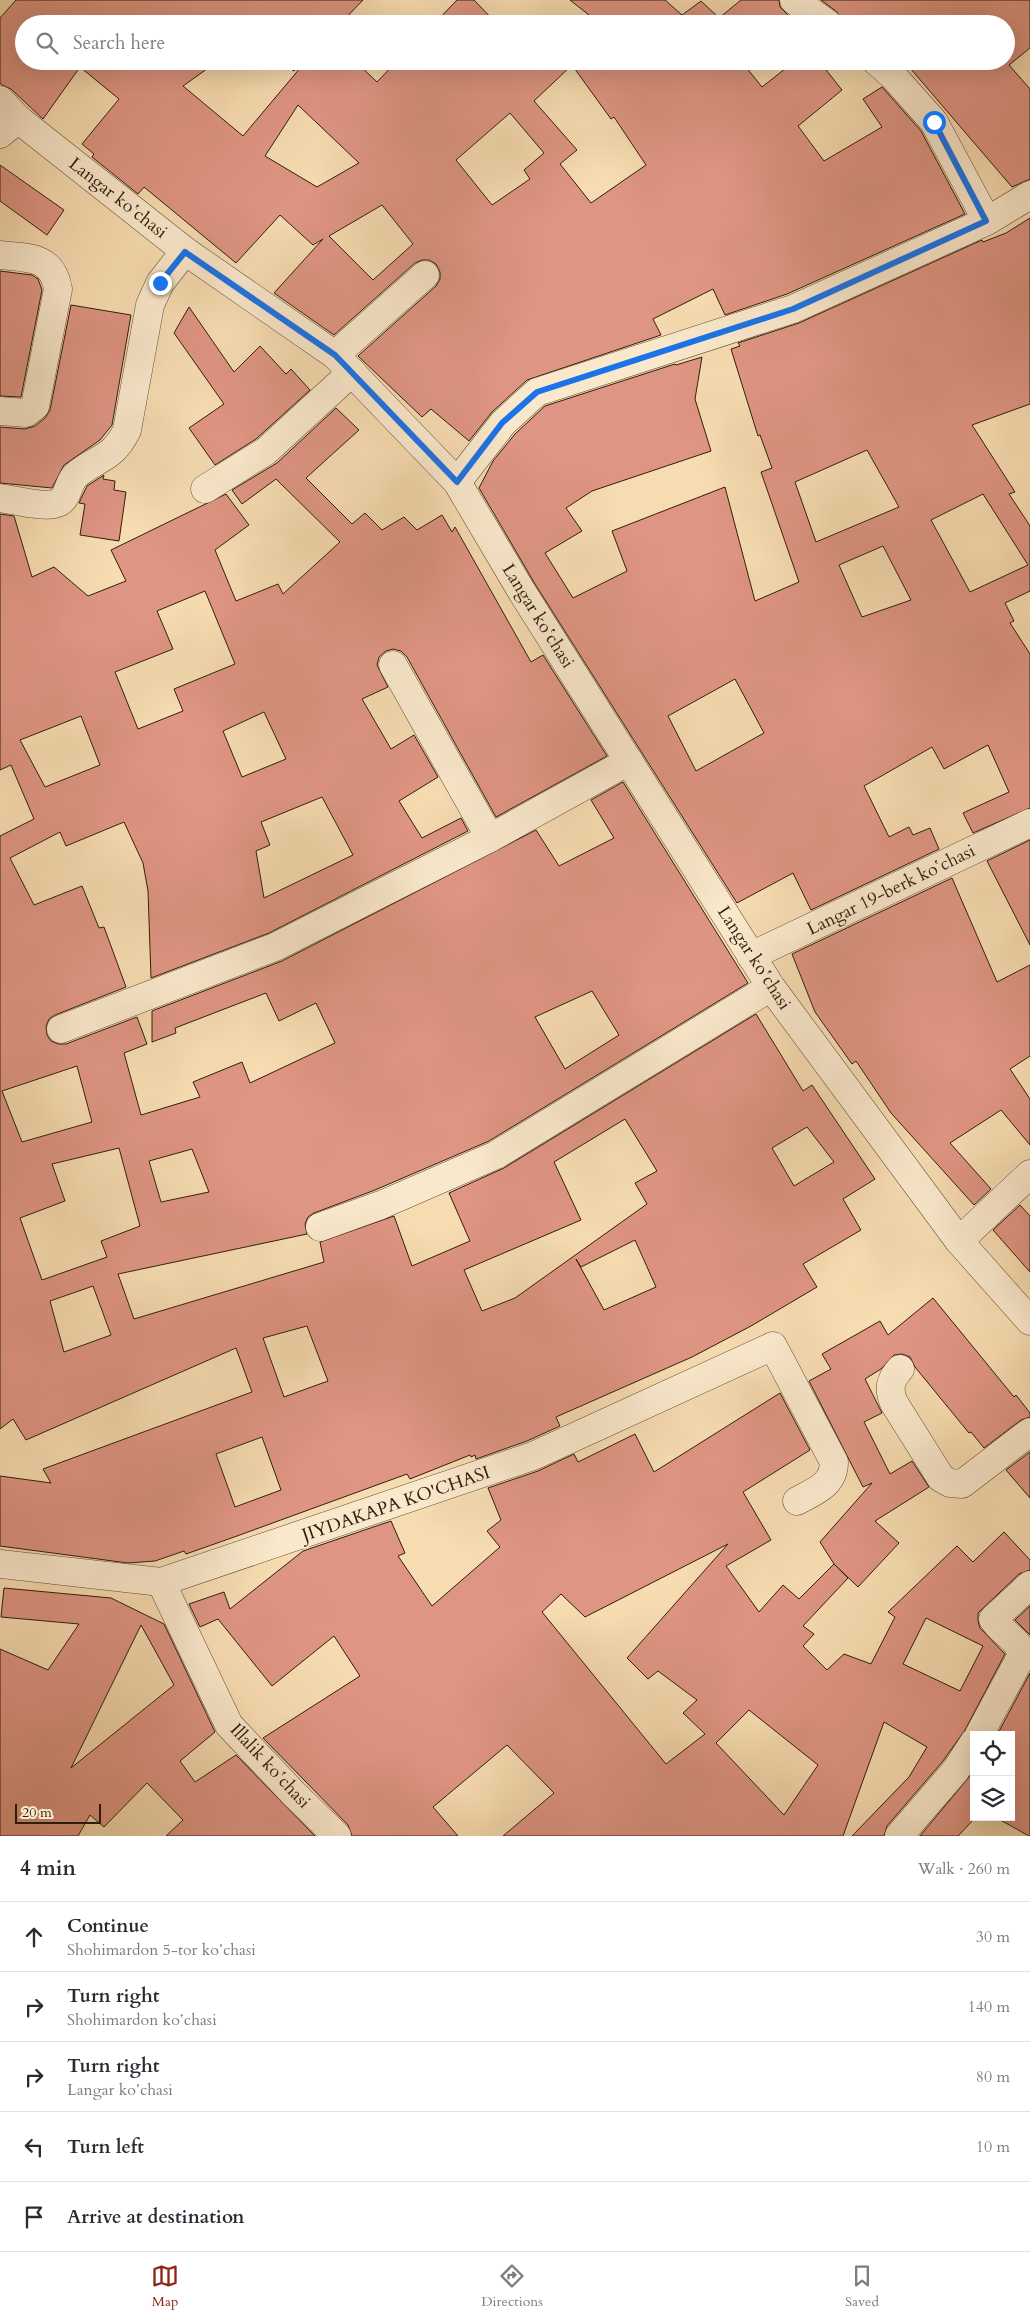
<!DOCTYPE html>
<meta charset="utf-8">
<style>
body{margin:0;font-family:Cardo,serif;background:#f7f7f7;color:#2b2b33}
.controls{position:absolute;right:15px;bottom:15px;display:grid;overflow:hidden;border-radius:0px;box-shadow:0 5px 20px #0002}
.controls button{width:45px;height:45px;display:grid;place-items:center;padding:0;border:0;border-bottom:1px solid #e1e1e2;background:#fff;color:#2b2b33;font:25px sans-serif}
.scale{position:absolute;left:15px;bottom:12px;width:86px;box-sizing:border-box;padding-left:5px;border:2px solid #2f1e0d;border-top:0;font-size:14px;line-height:18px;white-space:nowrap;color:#2f1e0d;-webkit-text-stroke:4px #fae8cc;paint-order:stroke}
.stop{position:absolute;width:15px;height:15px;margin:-11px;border:4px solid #1a73e8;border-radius:50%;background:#fff}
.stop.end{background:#1a73e8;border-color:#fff;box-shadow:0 1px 5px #0008}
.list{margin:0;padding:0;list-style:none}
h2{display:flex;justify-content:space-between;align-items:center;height:65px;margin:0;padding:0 20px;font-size:21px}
h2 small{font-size:16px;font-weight:400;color:#7c7c81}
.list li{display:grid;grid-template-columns:32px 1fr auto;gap:15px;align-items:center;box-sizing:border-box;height:70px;padding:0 20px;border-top:1px solid #e1e1e2}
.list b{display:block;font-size:19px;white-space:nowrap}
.list p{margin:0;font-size:16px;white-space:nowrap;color:#7c7c81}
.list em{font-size:16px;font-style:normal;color:#7c7c81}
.icon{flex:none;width:28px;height:28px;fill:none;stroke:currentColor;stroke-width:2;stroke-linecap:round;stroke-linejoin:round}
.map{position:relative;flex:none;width:1030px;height:1836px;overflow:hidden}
.search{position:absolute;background:#fff;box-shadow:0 5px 20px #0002;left:15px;right:15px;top:15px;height:55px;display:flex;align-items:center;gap:12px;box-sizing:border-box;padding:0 18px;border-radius:28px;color:#7c7c81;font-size:19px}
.sheet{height:415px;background:#fff}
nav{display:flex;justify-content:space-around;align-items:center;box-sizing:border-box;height:70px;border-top:1px solid #e1e1e2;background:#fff;font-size:14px;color:#7c7c81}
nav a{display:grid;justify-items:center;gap:2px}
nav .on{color:#8f2418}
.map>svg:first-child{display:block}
</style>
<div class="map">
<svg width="1030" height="1836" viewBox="0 0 1030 1836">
<rect width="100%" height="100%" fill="#f7dcb1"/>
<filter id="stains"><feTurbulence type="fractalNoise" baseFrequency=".004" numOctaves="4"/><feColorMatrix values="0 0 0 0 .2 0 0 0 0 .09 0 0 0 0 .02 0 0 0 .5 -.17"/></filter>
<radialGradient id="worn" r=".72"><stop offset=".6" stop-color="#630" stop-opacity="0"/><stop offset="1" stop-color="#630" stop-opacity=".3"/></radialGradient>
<g fill="#df9583" stroke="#2f1e0d" fill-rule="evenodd">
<path d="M 16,0 L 363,0 L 340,24 L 24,24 L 24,61 L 218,61 L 183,86 L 243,136 L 306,61 L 355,61 L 377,82 L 397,61 L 534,61 L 541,68 L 547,61 L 741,61 L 762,87 L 795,61 L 819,61 L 842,90 L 798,126 L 824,161 L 882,127 L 863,99 L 882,87 L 921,131 L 965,214 L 787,294 L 725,315 L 713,289 L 653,319 L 661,335 L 527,380 L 492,412 L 469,441 L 431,409 L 422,417 L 358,356 L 436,286 L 440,279 L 440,272 L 436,264 L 429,260 L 422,260 L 415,263 L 334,335 L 274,293 L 323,239 L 313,245 L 280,215 L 236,263 L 144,187 L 138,194 L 92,157 L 94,154 L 82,144 L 119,99 L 80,67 L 43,119 L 11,89 L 2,85 L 0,83 L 0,18 ZM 572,65 L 611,119 L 614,117 L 646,165 L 591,203 L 560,164 L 577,150 L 534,101 ZM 298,105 L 359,163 L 317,187 L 265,156 ZM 510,113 L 544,153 L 524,170 L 530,179 L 492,205 L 456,160 ZM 382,205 L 413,244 L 373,280 L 329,236 Z"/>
<path d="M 457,0 L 474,0 L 497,24 L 434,24 Z"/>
<path d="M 570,0 L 665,0 L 682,15 L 701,1 L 719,18 L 741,0 L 779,0 L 780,7 L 788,15 L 779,24 L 766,17 L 757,24 L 581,24 L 589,15 Z"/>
<path d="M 821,0 L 1030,0 L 1030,48 L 1009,65 L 1030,89 L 1030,179 L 1012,187 L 904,61 L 1006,61 L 1006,24 L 843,24 L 837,12 Z"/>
<path d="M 280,61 L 303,61 L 294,71 Z"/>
<path d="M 0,165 L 64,210 L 47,235 L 0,201 Z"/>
<path d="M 1030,218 L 1030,404 L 972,425 L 1015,492 L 1009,494 L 1030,526 L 1030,591 L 1005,603 L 1014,621 L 1010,623 L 1030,654 L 1030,808 L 973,833 L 963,813 L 1009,792 L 988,745 L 944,769 L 932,747 L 864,786 L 889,837 L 909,827 L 913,835 L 930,828 L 939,849 L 811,910 L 793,873 L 737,903 L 535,584 L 479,488 L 493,461 L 515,434 L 545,406 L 675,364 L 676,365 L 702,357 L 695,399 L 711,451 L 592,491 L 566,508 L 582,531 L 545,553 L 573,598 L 627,571 L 612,531 L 725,487 L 755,601 L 799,582 L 761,472 L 772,468 L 760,435 L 758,436 L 731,349 L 740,346 L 738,343 L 799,323 L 982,240 L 983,242 L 1006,233 ZM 867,450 L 899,507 L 816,542 L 795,482 ZM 983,494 L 1028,565 L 970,592 L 931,520 ZM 883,546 L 911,600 L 862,617 L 839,565 ZM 735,679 L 764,733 L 696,771 L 668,716 Z"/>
<path d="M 0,271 L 32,275 L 38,279 L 42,290 L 21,397 L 0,396 Z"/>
<path d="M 71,305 L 131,315 L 112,425 L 100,440 L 64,465 L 52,488 L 0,483 L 0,427 L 25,429 L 35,426 L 45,418 L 50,410 Z"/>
<path d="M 189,307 L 234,372 L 260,346 L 286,374 L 291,369 L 310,390 L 256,439 L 215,465 L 189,428 L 224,404 L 174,333 Z"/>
<path d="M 336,408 L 359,430 L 306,478 L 352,524 L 365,513 L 382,530 L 404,517 L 417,530 L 442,515 L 452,532 L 455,527 L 531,662 L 543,655 L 607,756 L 496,817 L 407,657 L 401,651 L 393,649 L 386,651 L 379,657 L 377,665 L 388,687 L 362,699 L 391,749 L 414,735 L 438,777 L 399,801 L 422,838 L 461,818 L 468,831 L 269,933 L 151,978 L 148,891 L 143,863 L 124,822 L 66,846 L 60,832 L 10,858 L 34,905 L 82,886 L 99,928 L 104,927 L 126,987 L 55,1015 L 49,1019 L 46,1026 L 47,1035 L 51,1041 L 58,1044 L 66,1044 L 137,1017 L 147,1044 L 124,1053 L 141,1115 L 200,1097 L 193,1082 L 242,1062 L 250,1083 L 335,1043 L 316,1003 L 279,1021 L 266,993 L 175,1028 L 176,1033 L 152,1042 L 152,1011 L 282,961 L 536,830 L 559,866 L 614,838 L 591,800 L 623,782 L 748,983 L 489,1141 L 375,1190 L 314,1213 L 308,1217 L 305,1224 L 307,1234 L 118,1274 L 134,1319 L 324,1262 L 320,1242 L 394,1216 L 412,1266 L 470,1241 L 449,1193 L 504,1168 L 756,1014 L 803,1091 L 812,1085 L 875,1179 L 843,1199 L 861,1230 L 803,1264 L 817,1287 L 751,1326 L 692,1357 L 556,1417 L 560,1426 L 527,1441 L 476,1459 L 475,1455 L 471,1457 L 470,1455 L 410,1479 L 407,1474 L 237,1536 L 186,1554 L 184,1551 L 155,1561 L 128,1563 L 0,1546 L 0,1476 L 51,1483 L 43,1469 L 252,1392 L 236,1348 L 26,1440 L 13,1419 L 0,1429 L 0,836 L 34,819 L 11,765 L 0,770 L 0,514 L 14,516 L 32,577 L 54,567 L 88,596 L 126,581 L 111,550 L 226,494 L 249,525 L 215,550 L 236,601 L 278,584 L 283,594 L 340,542 L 276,479 L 242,504 L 232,490 L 277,463 ZM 205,591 L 235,664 L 174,689 L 183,711 L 138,729 L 115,672 L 173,649 L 157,611 ZM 264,712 L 286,759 L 242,777 L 223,731 ZM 81,716 L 100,765 L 45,787 L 20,740 ZM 322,797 L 353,855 L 264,898 L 256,851 L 270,845 L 261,822 ZM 592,991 L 619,1035 L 565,1069 L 535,1017 ZM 77,1066 L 92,1122 L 22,1142 L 2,1091 ZM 625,1119 L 657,1171 L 635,1183 L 647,1204 L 515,1298 L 482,1311 L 464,1270 L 581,1220 L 554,1162 ZM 807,1127 L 834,1162 L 794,1186 L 772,1148 ZM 119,1148 L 140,1226 L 101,1241 L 107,1257 L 42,1280 L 20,1218 L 65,1201 L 52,1164 ZM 192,1149 L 209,1192 L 161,1202 L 149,1161 ZM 635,1240 L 656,1287 L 604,1310 L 576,1259 L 581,1267 ZM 93,1286 L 111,1335 L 64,1352 L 50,1301 ZM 307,1326 L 328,1381 L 284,1397 L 263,1338 ZM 262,1437 L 281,1490 L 235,1507 L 216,1454 Z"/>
<path d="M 104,475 L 103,479 L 115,481 L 114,490 L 126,492 L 119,541 L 80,535 L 85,504 L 79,503 L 87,486 Z"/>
<path d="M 1030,840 L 1030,945 L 987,861 Z"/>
<path d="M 952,878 L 997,982 L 1030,965 L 1030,1056 L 1010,1069 L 1030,1099 L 1030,1145 L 1001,1110 L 950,1143 L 991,1189 L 974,1205 L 891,1113 L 856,1061 L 852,1064 L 815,1012 L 792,954 Z"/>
<path d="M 1020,1205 L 1030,1216 L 1030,1272 L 993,1230 Z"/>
<path d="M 933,1298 L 1014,1397 L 1016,1395 L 1030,1413 L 1030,1417 L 1021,1420 L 984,1448 L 971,1432 L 969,1433 L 915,1367 L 910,1357 L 902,1354 L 894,1355 L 881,1369 L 865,1379 L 882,1413 L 864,1422 L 890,1474 L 912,1461 L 929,1487 L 875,1521 L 899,1543 L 858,1587 L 834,1564 L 820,1542 L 872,1483 L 863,1487 L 809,1381 L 831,1369 L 822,1354 L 880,1321 L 888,1335 Z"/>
<path d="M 780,1393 L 810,1450 L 743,1492 L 771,1540 L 726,1566 L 759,1612 L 783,1585 L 799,1599 L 834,1564 L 848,1578 L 803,1626 L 814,1634 L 803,1646 L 827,1670 L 844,1654 L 871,1664 L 895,1617 L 888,1612 L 957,1546 L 973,1562 L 1004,1532 L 1030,1560 L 1030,1570 L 1019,1574 L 978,1613 L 978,1621 L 980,1628 L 1005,1654 L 965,1730 L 943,1761 L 887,1826 L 884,1836 L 852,1836 L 909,1777 L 927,1747 L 884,1722 L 843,1836 L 503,1836 L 554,1793 L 507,1745 L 433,1807 L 458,1836 L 352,1836 L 348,1825 L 263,1738 L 360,1676 L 334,1636 L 272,1686 L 218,1619 L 200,1627 L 189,1604 L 224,1592 L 230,1609 L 303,1551 L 391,1521 L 405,1553 L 398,1556 L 432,1606 L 500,1547 L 487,1531 L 501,1520 L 488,1488 L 538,1471 L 574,1454 L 578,1462 L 635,1434 L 654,1472 ZM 728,1544 L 627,1658 L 648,1679 L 658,1671 L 697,1700 L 683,1713 L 705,1734 L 666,1764 L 542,1612 L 561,1594 L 585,1617 ZM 926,1618 L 983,1646 L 960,1691 L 903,1664 ZM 749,1710 L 818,1765 L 784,1815 L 716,1743 Z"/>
<path d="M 1030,1452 L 1030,1498 L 1006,1470 Z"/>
<path d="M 4,1588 L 111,1598 L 164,1624 L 215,1732 L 180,1761 L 195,1782 L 236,1755 L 315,1836 L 166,1836 L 183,1820 L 147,1783 L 104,1827 L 90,1815 L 78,1836 L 0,1836 L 0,1649 L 48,1670 L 79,1624 L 1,1617 ZM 141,1625 L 174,1685 L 71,1768 Z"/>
<path d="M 1030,1606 L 1030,1635 L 1015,1620 Z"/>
<path d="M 1030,1673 L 1030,1836 L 1029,1836 L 995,1817 L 1011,1817 L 1011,1735 L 997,1735 Z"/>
<path d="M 974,1771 L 974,1817 L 976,1817 L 958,1836 L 920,1836 Z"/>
</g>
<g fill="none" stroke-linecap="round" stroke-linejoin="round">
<g stroke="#614e36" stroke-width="29">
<g id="minor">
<path d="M 794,0 L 828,24"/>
<path d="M 876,61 L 893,76 L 934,122 L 987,221"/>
<path d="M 0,100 L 18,119 L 185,251 L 335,355 L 457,482 L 522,592 L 771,987 L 959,1241 L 1030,1321"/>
<path d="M 0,134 L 18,119"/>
<path d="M 0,255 C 28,258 52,255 58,289 L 35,406 L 26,413 L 0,411"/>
<path d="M 335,355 L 425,275"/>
<path d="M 457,482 L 503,423 L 537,392 L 793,309 L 987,221 L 1030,195"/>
<path d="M 205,489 L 266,451 L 352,372"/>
<path d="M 0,498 C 14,500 41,507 54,504 C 70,501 66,484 76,475 C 98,457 113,459 127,430 L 150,305 L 160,283 L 185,251"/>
<path d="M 393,665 L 490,838"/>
<path d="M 751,956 L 1030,823"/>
<path d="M 61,1029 L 275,947 L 490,838 L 629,761"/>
<path d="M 320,1227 L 381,1205 L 496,1155 L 771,987"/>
<path d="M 959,1241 L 1030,1174"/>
<path d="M 900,1369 C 890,1380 888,1389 894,1403 L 941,1478 L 950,1483 L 962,1484 L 1030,1432"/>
<path d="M 0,1564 L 161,1582 L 533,1456 L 773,1346 L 834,1462 C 834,1485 815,1491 797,1501"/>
<path d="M 161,1582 L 229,1725 L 293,1793 L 337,1836"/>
<path d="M 979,1735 L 1022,1655 C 1018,1637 1002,1634 993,1619 L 1030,1585"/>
<path d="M 899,1836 L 956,1770 L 974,1742"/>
</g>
</g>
<use href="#minor" stroke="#fae8cc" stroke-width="28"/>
</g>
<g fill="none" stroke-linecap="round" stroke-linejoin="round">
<path stroke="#1a73e8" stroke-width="6" d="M 160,283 L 185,252 L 335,355 L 457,482 L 502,423 L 537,392 L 793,309 L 986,221 L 934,122"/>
</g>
<g text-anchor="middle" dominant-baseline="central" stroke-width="4" stroke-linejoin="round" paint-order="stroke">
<g font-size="18" fill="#2f1e0d" stroke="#fae8cc">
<text transform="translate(118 198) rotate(38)">Langar koʻchasi</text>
<text transform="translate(538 616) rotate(58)">Langar koʻchasi</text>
<text transform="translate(891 890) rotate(-26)">Langar 19-berk koʻchasi</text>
<text transform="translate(754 958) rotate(57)">Langar koʻchasi</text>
<text transform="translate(396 1504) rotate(-19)">JIYDAKAPA KO'CHASI</text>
<text transform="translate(270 1766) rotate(47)">Illalik koʻchasi</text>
</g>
</g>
<rect width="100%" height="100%" filter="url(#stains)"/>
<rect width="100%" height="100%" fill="url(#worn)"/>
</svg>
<div class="controls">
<button><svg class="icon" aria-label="locate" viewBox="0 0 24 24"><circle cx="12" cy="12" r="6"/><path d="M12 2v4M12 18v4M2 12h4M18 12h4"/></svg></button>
<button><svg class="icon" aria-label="layers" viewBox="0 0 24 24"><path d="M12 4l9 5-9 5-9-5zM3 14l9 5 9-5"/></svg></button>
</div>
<div class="scale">20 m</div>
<div class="stop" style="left:934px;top:122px"></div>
<div class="stop end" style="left:160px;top:283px"></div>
<div class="search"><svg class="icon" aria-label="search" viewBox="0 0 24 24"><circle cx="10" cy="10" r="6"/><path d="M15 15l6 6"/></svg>Search here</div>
</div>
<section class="sheet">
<h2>4 min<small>Walk · 260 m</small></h2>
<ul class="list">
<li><svg class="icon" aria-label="ahead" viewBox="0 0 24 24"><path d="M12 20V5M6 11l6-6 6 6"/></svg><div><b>Continue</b><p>Shohimardon 5-tor koʻchasi</p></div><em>30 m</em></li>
<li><svg class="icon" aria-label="right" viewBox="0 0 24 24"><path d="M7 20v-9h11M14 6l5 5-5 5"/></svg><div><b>Turn right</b><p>Shohimardon koʻchasi</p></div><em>140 m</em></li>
<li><svg class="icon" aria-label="right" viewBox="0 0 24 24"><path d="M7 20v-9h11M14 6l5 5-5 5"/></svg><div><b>Turn right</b><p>Langar koʻchasi</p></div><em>80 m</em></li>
<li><svg class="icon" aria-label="left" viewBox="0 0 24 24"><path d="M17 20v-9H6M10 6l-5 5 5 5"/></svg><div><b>Turn left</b></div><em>10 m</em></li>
<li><svg class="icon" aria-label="arrive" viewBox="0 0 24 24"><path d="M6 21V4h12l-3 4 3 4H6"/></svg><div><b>Arrive at destination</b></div></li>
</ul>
</section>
<nav>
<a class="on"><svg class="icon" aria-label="map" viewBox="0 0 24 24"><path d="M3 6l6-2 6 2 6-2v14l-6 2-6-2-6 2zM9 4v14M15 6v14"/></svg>Map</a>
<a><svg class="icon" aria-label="directions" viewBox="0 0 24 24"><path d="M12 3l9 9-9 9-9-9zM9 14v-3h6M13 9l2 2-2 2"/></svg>Directions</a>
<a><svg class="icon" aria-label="saved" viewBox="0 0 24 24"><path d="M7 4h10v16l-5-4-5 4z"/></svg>Saved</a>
</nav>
